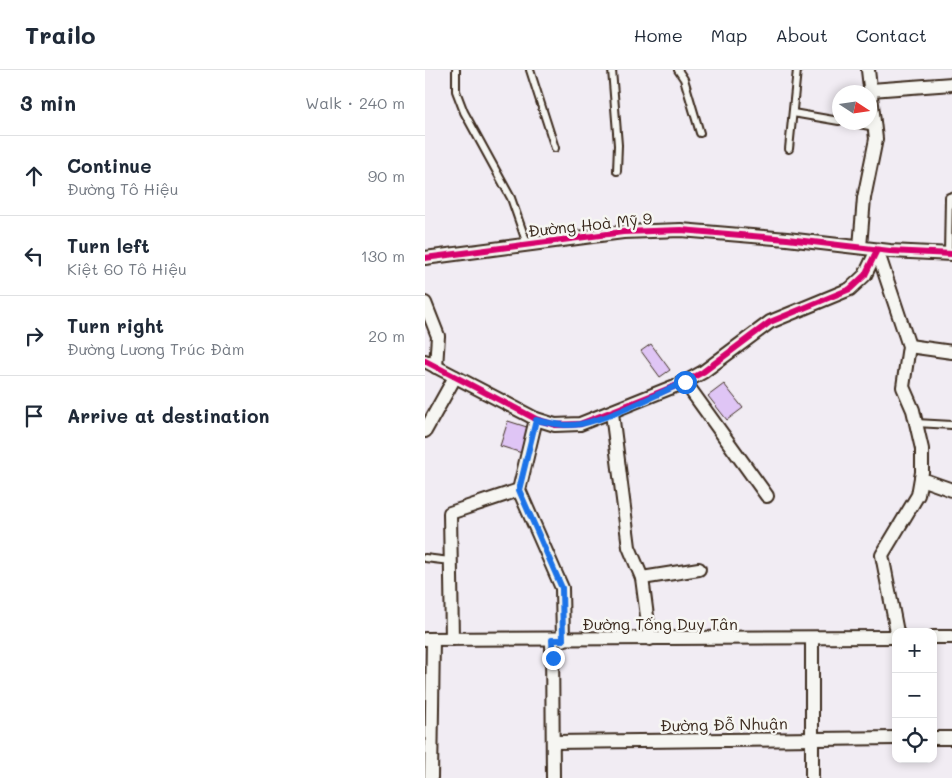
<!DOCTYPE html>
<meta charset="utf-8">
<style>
body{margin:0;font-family:Mali,sans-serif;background:#f6f6f7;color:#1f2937}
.controls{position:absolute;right:15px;bottom:15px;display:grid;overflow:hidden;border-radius:10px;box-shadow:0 2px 8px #0003}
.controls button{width:45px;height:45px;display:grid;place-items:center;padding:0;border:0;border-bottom:1px solid #e0e1e3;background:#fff;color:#1f2937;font:25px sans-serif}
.compass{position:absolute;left:407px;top:15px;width:45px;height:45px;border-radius:50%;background:#fff;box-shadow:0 2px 8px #0003;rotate:102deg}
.stop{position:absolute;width:15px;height:15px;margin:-11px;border:4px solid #1a73e8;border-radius:50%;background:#fff}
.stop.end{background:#1a73e8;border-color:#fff;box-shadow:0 1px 5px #0008}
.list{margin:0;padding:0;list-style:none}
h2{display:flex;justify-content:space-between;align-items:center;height:65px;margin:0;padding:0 20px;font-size:21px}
h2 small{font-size:16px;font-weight:400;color:#747a83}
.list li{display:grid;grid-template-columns:32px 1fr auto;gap:15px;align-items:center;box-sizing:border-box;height:80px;padding:0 20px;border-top:1px solid #e0e1e3}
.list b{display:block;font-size:19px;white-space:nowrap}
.list p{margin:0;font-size:16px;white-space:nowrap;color:#747a83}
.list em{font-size:16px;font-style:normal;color:#747a83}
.icon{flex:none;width:28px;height:28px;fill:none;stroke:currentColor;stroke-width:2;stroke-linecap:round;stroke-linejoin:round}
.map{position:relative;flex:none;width:527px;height:708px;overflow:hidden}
header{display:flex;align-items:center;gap:30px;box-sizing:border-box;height:70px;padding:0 25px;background:#fff;border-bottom:1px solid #e0e1e3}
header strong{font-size:24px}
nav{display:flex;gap:28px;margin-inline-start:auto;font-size:18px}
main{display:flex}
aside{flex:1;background:#fff}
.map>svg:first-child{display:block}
</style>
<header>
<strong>Trailo</strong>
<nav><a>Home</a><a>Map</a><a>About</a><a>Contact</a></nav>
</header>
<main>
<aside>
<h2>3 min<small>Walk · 240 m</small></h2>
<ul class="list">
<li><svg class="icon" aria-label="ahead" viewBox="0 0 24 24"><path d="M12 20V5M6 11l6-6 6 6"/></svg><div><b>Continue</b><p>Đường Tô Hiệu</p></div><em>90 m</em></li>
<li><svg class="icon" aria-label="left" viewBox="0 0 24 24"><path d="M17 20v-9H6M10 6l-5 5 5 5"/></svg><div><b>Turn left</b><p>Kiệt 60 Tô Hiệu</p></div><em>130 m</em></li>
<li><svg class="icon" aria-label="right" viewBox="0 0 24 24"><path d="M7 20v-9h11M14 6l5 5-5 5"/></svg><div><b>Turn right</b><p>Đường Lương Trúc Đàm</p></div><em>20 m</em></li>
<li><svg class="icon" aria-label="arrive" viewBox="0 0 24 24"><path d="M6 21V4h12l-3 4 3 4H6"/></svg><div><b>Arrive at destination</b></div></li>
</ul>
</aside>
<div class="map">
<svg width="527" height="708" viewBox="0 0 527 708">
<rect width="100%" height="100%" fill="#f1ecf3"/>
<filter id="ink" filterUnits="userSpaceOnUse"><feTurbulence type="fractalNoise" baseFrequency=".02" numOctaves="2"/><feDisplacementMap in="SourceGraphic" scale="10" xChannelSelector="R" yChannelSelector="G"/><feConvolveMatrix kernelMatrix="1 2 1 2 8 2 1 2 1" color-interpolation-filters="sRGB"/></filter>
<g filter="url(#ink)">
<g fill="#dfc5f5" stroke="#3b2a1e">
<path d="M 226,274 L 245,300 L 235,307 L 216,281 Z"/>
<path d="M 299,314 L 318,338 L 302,350 L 283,326 Z"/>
<path d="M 83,351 L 105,358 L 97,383 L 75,376 Z"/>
</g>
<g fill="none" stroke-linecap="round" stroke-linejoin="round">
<g stroke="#3b2a1e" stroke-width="10">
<g id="service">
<path d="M 31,0 L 31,21 L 39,42 L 86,128 L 102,174"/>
<path d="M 105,0 L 130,78"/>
<path d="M 187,0 L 193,75 L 192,101"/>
<path d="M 253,0 L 259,9 L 275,63"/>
<path d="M 368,43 L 414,51"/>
<path d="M 423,52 L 450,57"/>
<path d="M 364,79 L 372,0"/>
<path d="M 523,184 L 524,127 L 527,126"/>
<path d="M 491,353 L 527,355"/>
<path d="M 0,488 L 25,491"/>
</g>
</g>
<g stroke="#3b2a1e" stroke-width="16">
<g id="minor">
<path d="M 446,20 L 527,14"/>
<path d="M 435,177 L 439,128 L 451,69 L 443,0"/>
<path d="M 452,180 L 484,276 L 478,317 L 488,340 L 497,379 L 497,402 L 493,425 L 457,485 L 472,562"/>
<path d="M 0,188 L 198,162 L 256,160 L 362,169 L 465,181 L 527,184"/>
<path d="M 0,233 L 13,266 L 11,297"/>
<path d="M 484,276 L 527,282"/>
<path d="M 0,291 L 111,349 L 130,355 L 155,354 L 260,312 L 278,302 L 345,252 L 425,219 L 440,205 L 452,180"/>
<path d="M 260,312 L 342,426"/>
<path d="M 187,343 L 204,477 L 217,508 L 225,569"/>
<path d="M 111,349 L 94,420 L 137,518 L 138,570"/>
<path d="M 0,361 L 30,307"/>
<path d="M 496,409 L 527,420"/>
<path d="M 217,508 L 274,499"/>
<path d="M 508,567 L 527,567"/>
<path d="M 0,569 L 471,567"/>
<path d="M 27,569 L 25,443 L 94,420"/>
<path d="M 127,570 L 128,708"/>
<path d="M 508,668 L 527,668"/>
<path d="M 128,672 L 471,668"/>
<path d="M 6,708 L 8,569"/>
<path d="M 387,708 L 387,569"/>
</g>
</g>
<use href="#service" stroke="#f6f6f2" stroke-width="6"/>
<use href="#minor" stroke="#f6f6f2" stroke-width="12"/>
<g stroke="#f6f6f2" stroke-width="9">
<g id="cycleway">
<path d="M 0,188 L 198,162 L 256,160 L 362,169 L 465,181 L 527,184"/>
<path d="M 0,291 L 111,349 L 130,355 L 155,354 L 260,312 L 278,302 L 345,252 L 425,219 L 440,205 L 452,180"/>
</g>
</g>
<use href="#cycleway" stroke="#d6006c" stroke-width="6"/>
</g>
</g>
<g fill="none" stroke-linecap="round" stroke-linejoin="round" filter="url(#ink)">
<path stroke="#1a73e8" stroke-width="6" d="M 128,588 L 127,570 L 138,570 L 137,518 L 94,420 L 111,350 C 125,353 141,357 156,354 C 192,346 227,326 260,312"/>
</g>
<g text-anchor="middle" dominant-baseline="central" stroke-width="5" stroke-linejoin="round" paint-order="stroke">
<g font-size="16" fill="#3b2a1e" stroke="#f6f6f2">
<text transform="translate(165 154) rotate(-6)">Đường Hoà Mỹ 9</text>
<text x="235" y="553">Đường Tống Duy Tân</text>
<text transform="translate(299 654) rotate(-1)">Đường Đỗ Nhuận</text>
</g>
</g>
</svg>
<div class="controls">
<button>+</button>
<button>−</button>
<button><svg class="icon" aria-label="locate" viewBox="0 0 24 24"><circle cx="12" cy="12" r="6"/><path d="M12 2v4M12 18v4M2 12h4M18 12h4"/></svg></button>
</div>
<svg class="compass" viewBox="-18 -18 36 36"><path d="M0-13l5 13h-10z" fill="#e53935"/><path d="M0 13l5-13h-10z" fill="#747a83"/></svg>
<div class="stop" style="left:260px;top:312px"></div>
<div class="stop end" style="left:128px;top:588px"></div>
</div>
</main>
